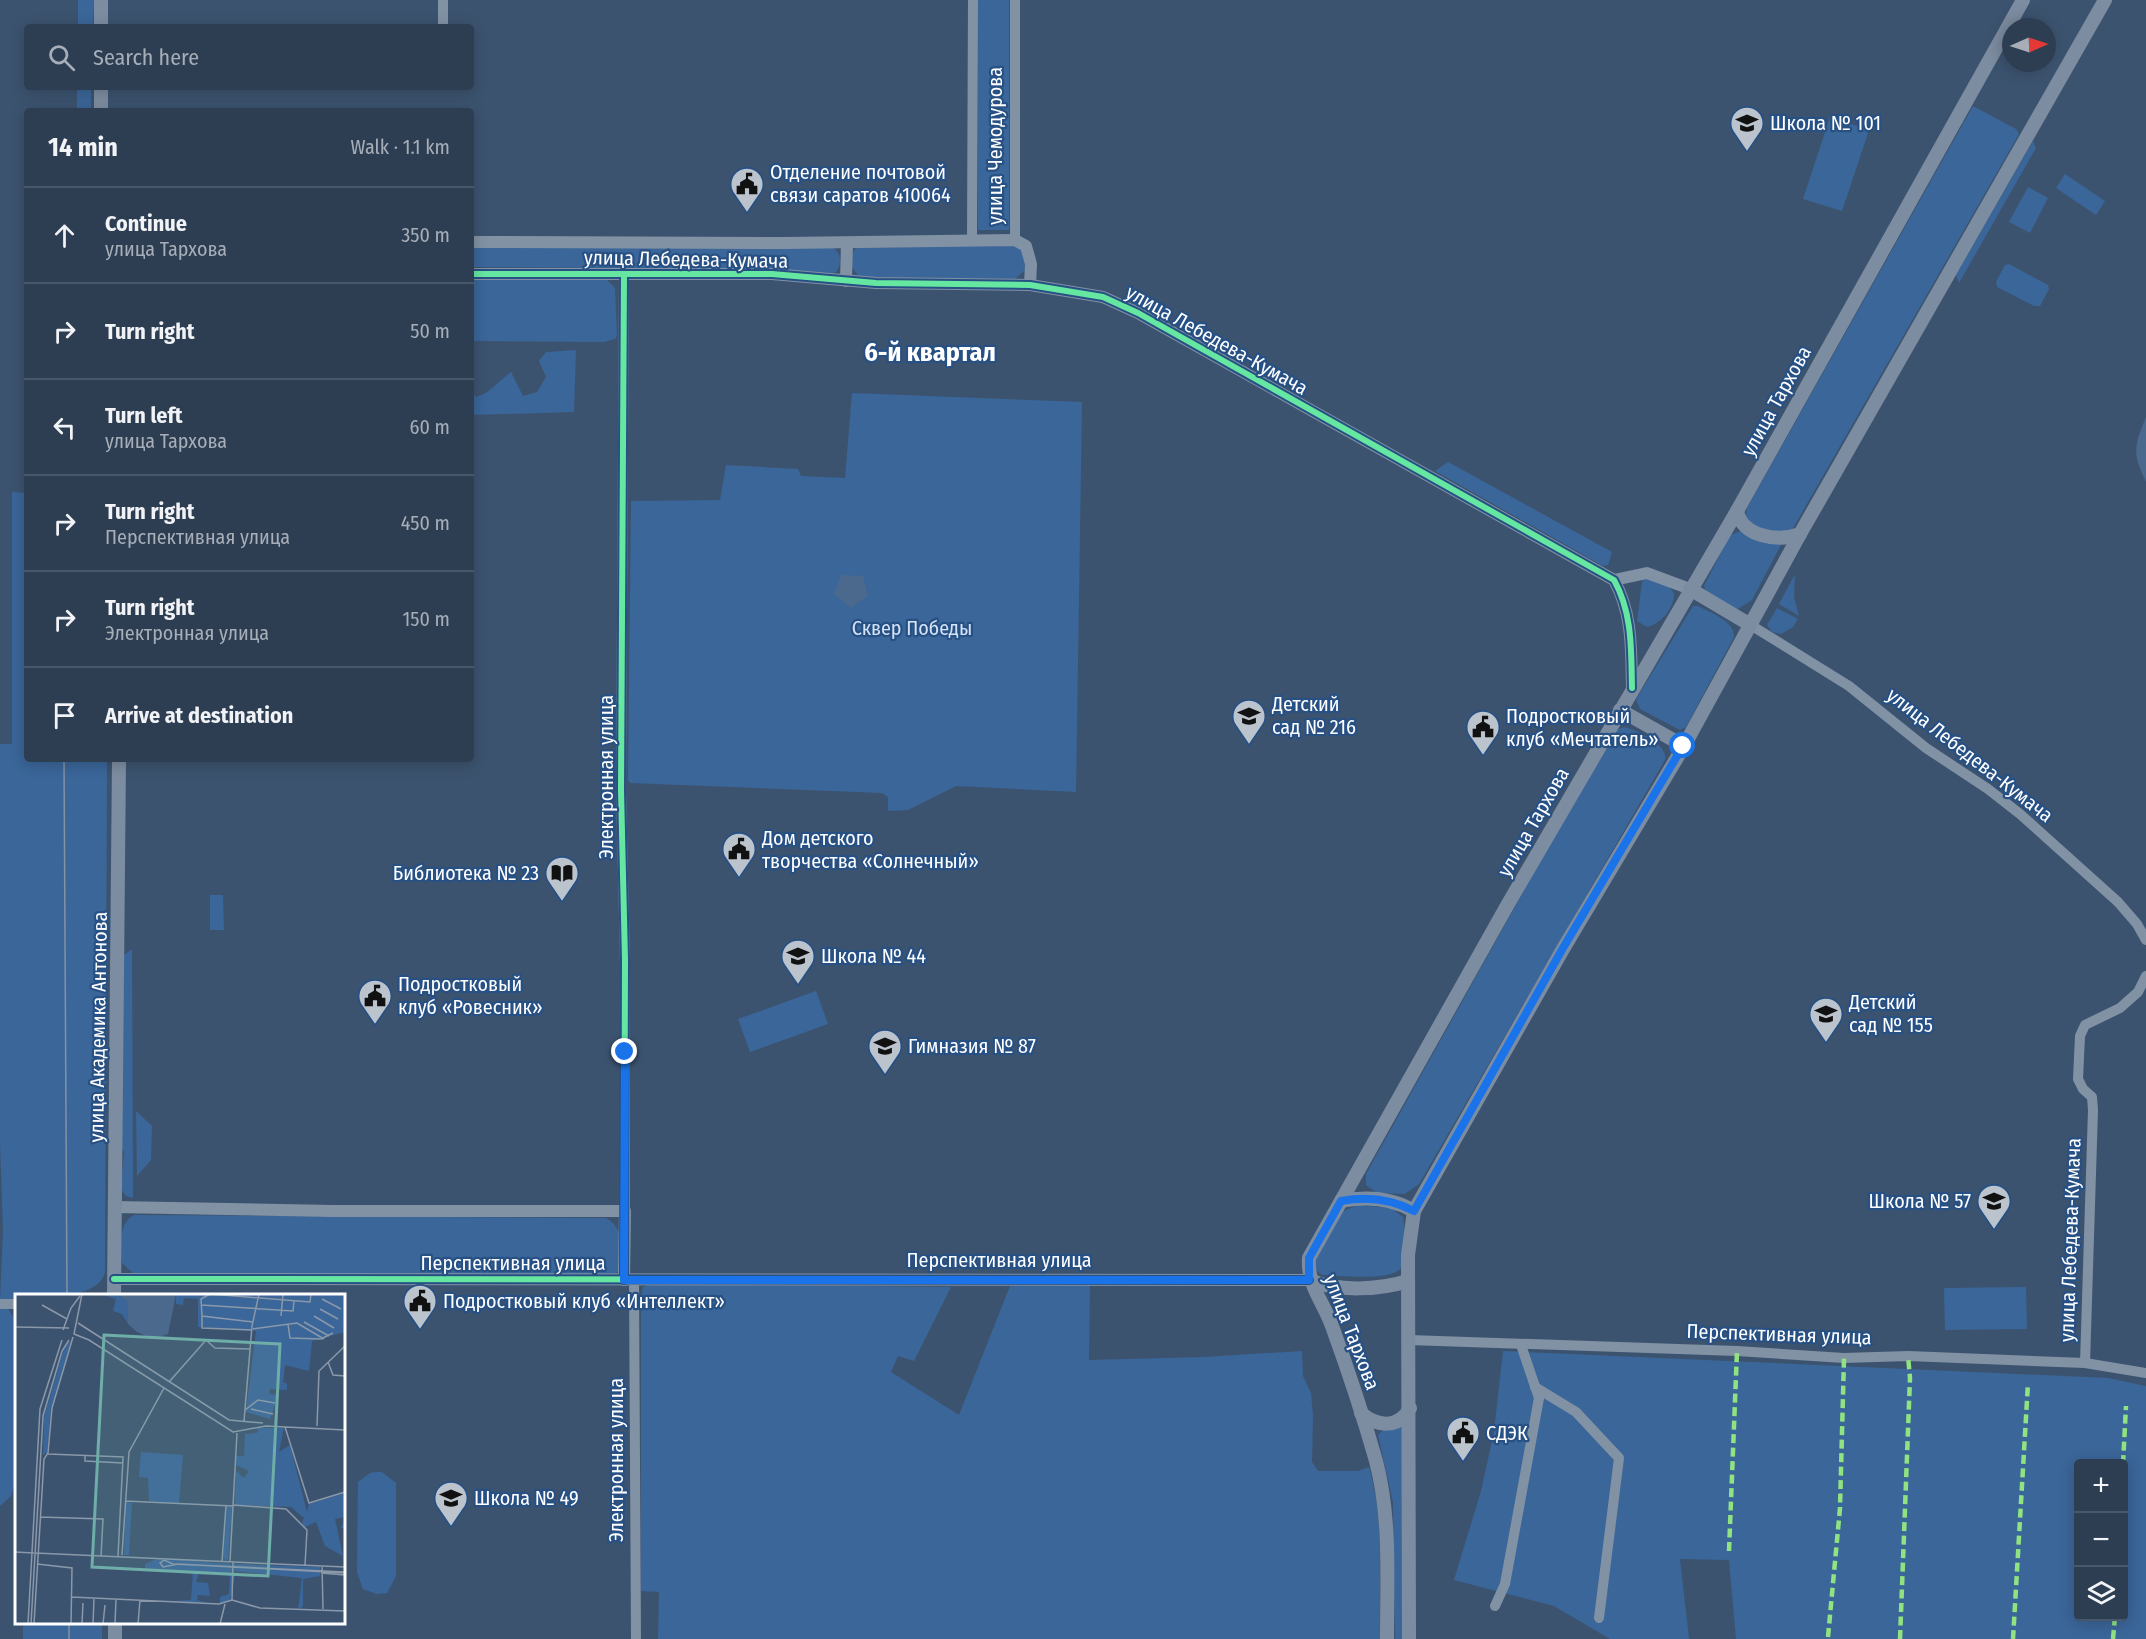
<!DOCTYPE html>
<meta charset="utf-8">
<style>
body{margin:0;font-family:"Fira Sans Condensed",sans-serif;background:#39495d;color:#f1f3f6}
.controls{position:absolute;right:18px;bottom:18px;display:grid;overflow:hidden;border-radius:6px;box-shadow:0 3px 15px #0003}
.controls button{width:54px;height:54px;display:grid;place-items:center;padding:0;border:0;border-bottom:2px solid #48576a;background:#2d3e53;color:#f1f3f6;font:30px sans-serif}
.compass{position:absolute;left:2002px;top:18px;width:54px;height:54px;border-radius:50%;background:#2d3e53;box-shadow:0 3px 15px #0003;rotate:87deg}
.stop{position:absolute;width:18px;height:18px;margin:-14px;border:4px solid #1a73e8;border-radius:50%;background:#fff}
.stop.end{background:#1a73e8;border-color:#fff;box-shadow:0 2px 6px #0008}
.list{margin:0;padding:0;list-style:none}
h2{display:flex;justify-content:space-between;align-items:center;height:78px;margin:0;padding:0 24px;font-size:26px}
h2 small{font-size:20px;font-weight:400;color:#a7aeb8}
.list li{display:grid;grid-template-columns:39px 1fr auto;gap:18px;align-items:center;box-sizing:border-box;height:96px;padding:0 24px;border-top:2px solid #48576a}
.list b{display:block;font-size:22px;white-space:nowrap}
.list p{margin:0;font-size:20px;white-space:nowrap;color:#a7aeb8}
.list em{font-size:20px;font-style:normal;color:#a7aeb8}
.icon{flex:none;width:33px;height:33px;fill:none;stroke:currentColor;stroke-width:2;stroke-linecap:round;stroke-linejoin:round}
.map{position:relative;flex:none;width:2146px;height:1639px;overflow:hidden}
.search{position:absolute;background:#2d3e53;box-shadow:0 3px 15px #0003;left:24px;top:24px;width:450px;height:66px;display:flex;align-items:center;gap:15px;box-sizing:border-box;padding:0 21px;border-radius:6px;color:#a7aeb8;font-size:22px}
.panel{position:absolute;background:#2d3e53;box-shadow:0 3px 15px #0003;left:24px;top:108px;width:450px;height:654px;border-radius:6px}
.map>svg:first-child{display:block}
</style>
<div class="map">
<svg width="2146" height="1639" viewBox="0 0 2146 1639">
<rect width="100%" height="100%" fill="#3c536f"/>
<g fill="#3b6699" fill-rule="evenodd">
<path d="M 78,0 L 94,0 L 93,27 L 78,27 Z"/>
<rect x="978" y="0" width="31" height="230"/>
<rect x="77" y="87" width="14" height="24"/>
<path d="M 1973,106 L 2016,129 L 2019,134 L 1792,530 L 1789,534 L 1756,530 L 1746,516 L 1747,508 Z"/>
<path d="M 1830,117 L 1869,130 L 1842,211 L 1803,199 Z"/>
<path d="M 2033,141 L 2036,148 L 1959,283 L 1956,275 Z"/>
<path d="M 2065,174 L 2105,201 L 2096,215 L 2056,188 Z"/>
<path d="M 2028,187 L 2048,198 L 2030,233 L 2009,222 Z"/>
<path d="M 1014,245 L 1024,251 L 1025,270 L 1015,279 L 864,277 L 859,276 C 851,268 847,258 856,248 Z"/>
<path d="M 471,246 L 832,247 C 842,253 842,263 836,272 L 831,274 L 777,269 L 471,267 Z"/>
<path d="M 2009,264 L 2048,285 L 2049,289 L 2040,306 L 2034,306 L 1997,287 L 1996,282 L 2005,265 Z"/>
<path d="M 471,278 L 607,280 L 615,288 L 617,336 L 615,339 L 604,342 L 471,341 Z"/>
<path d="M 576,350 L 574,412 L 471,415 L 471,390 L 476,397 C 491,393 498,381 511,372 L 523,396 L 537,392 L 546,377 L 539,361 L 546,352 Z"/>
<path d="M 852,393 L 1082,402 L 1076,792 L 956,786 L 908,810 L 888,811 L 888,797 L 882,793 L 630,783 L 628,780 L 631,501 L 720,500 L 726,465 L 798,469 L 801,476 L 845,478 Z"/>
<path d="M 1448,462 L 1612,552 L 1608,565 L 1603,566 L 1435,471 Z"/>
<path d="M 12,492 L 27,493 L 27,759 L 107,759 L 105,1272 C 98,1301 41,1296 16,1296 L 16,1299 L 0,1299 L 3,1232 L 0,1142 L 0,744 L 12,744 Z"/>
<path d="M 1741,531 L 1782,543 L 1752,600 L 1736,610 L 1706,592 L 1704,586 L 1730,535 Z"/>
<path d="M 1795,574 L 1794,597 L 1799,616 L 1779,604 Z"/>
<path d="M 1645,578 C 1656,578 1670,584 1674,594 C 1674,608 1661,624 1647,627 L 1637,621 L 1642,582 Z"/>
<path d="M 1693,606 L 1698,606 C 1711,613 1735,621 1734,637 L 1686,727 L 1680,730 L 1640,709 L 1636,699 Z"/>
<path d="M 1777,608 L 1798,619 L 1793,627 L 1781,634 L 1772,632 L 1767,625 Z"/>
<path d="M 1624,727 C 1638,731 1668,744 1665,760 L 1419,1184 L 1405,1194 L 1377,1193 L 1366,1185 L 1366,1174 L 1609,738 L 1616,730 Z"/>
<path d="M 210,895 L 223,895 L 224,930 L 210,930 Z"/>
<path d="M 132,949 L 133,1179 L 133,1198 L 126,1196 L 121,1189 L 124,1152 L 121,1147 L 123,956 Z"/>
<path d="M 816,991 L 828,1024 L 750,1052 L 738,1019 Z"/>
<path d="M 136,1111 L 152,1126 L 151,1160 L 137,1176 Z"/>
<path d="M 1357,1205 L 1391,1208 L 1403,1217 C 1405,1230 1409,1258 1401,1268 C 1390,1282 1339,1275 1322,1275 L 1315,1269 L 1315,1262 L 1340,1213 Z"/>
<path d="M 134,1215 L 606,1218 C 626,1229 620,1250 620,1270 L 615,1274 L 134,1274 L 122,1263 C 122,1246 117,1224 134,1215 Z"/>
<path d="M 651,1284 L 951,1287 L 914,1361 L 898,1356 L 891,1372 L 959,1415 L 1010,1286 L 1090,1285 L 1089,1360 L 1203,1357 L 1302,1351 L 1303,1376 L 1311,1393 L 1313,1416 L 1312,1462 L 1318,1471 L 1358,1471 L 1369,1467 C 1385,1522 1379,1582 1380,1639 L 658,1639 L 659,1592 L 641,1591 L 641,1296 L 643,1287 Z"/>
<path d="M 2026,1287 L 2027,1329 L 1945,1330 L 1944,1288 Z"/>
<path d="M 0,1306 L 7,1307 L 13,1317 L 14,1486 L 11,1496 L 0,1506 Z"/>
<path d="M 1503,1351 L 2108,1378 L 2146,1386 L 2146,1639 L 1736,1639 L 1729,1560 L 1680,1559 L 1689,1639 L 1610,1639 L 1554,1606 L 1454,1580 L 1481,1491 L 1494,1432 ZM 2078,1464 L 2124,1464 L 2124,1616 L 2078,1616 Z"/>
<path d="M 1398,1426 L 1403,1428 L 1404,1639 L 1395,1639 L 1393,1502 L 1378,1435 L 1384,1429 Z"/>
<path d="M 376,1472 L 382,1472 L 396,1483 L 396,1576 L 387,1593 L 377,1594 L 363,1589 L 357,1572 L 358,1482 L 370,1473 Z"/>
<rect x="23" y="1623" width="79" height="16"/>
</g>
<g fill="#4b698d">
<path d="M 2146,417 L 2146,482 C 2132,453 2134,446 2146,417 Z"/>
<path d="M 841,575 L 863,576 L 868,596 L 851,608 L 834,594 Z"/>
</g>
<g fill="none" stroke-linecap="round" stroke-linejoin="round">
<g stroke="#8292a5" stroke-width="10">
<path d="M 443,27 L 443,0"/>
<path d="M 972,239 L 973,0"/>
<path d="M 1015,240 L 1015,0"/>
<path d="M 624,274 L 621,790 L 625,960 L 625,1211"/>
<path d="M 1749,624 L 1849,686 L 1926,748 L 1988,789 L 2020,814 L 2118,902 L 2137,924 L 2146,940"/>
<path d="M 634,1280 L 636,1639"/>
<path d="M 0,1304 L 16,1304"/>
<path d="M 1409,1340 L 1737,1351 L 1844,1358 L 1908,1356 L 2085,1363 L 2146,1373"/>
<path d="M 2085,1363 L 2093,1110 L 2092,1097 L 2083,1089 L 2078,1079 L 2080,1036 L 2085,1025 L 2120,1008 L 2138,992 L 2146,976"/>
<path d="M 1535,1387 L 1576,1412 L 1619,1458 L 1599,1618"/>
<path d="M 1495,1606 L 1505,1584 L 1539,1398 L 1521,1345"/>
</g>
<g stroke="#8292a5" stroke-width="12">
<path d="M 471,242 L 785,243 L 1015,240 L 1026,246 L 1031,264 L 1030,285"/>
<path d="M 471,274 L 772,274 L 876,283 L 1030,285 L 1103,297 L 1138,313 L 1614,580 C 1633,614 1631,651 1632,688"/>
<path d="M 846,281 L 847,243"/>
<path d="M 1614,580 L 1647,573 L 1690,589"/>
<path d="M 114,1207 L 333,1211 L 625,1211 L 624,1280"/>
<path d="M 114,1279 L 1309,1280"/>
</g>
<g stroke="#7d8da1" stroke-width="14">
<path d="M 101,27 L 101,0"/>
<path d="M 101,111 L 101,87"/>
<path d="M 1737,511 C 1742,537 1778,542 1800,534"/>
<path d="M 1690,589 L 1749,624"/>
<path d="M 1620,710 L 1684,746"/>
<path d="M 1341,1201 C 1367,1196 1392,1198 1414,1211"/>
<path d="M 1309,1280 C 1338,1292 1379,1290 1408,1281"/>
<path d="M 114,1296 L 119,759"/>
<path d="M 1361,1413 C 1377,1427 1399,1429 1410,1408"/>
<path d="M 115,1622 L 115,1639"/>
<path d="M 1387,1639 C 1387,1580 1391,1518 1376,1461 C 1363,1415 1348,1370 1332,1326 C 1323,1301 1307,1285 1309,1258 L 1508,904 L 1737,511 L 2023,0"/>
<path d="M 1409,1639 L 1408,1255 L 1414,1211 L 1563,949 L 1684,746 L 1800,534 L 2105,0"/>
</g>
<g stroke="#8392a4" stroke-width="1.5">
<path d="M 64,759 L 67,1296"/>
<path d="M 69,1622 L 69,1639"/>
</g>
<g stroke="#91e382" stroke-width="4.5" stroke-dasharray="9 4.5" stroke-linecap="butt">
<path d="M 2123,1464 L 2126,1406"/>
<path d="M 1729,1551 L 1737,1351"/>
<path d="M 1828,1637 L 1840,1508 L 1844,1358"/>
<path d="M 1900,1639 L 1910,1378 L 1908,1356"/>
<path d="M 2013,1639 L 2028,1383"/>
<path d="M 2113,1639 L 2115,1616"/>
</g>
<g stroke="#275084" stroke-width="10">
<g id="cycleway">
<path d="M 471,274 L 772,274 L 876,283 L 1030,285 L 1103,297 L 1138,313 L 1614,580 C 1633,614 1631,651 1632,688"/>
<path d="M 624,274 L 621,790 L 625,960 L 624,1280"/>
<path d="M 114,1279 L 1309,1280"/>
</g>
</g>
<use href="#cycleway" stroke="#66e7a1" stroke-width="6"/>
</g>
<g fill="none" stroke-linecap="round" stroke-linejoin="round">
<path stroke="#1a73e8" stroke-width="8" d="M 625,1052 L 624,1280 L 1309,1280 L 1309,1258 L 1341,1201 C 1367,1196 1391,1199 1414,1211 L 1563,948 L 1683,746"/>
</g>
<defs>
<g id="school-pin" transform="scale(1.725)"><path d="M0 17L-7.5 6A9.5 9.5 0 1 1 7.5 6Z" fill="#bbc3cd" stroke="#275084"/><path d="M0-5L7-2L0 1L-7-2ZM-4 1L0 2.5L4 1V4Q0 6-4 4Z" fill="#111"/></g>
<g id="civic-pin" transform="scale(1.725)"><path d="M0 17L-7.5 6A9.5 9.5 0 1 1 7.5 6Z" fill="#bbc3cd" stroke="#275084"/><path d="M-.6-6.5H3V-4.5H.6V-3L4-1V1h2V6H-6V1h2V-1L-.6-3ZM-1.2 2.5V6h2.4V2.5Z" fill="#111"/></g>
<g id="library-pin" transform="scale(1.725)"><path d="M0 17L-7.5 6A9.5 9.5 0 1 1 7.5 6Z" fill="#bbc3cd" stroke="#275084"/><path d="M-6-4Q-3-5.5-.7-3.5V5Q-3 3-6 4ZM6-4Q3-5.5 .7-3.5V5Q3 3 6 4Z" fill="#111"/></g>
</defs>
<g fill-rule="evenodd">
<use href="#school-pin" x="1747" y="123"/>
<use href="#civic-pin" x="747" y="184"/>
<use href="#school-pin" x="1249" y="716"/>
<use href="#civic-pin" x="1483" y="727"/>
<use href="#civic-pin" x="739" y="849"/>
<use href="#library-pin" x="562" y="873"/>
<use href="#school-pin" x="798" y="956"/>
<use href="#civic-pin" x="375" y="996"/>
<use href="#school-pin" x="1826" y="1014"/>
<use href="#school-pin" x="885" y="1046"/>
<use href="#school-pin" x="1994" y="1201"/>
<use href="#civic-pin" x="420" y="1301"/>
<use href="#civic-pin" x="1463" y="1433"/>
<use href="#school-pin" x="451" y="1498"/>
</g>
<g text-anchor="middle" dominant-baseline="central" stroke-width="4.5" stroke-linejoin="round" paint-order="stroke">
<g font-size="20" fill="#fff" stroke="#275084" text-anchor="start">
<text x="1770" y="123">Школа № 101</text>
<text x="770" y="172">Отделение почтовой<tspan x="770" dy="23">связи саратов 410064</tspan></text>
<text x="1272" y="704">Детский<tspan x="1272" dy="23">сад № 216</tspan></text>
<text x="1506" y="716">Подростковый<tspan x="1506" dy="23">клуб «Мечтатель»</tspan></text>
<text x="762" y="838">Дом детского<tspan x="762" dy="23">творчества «Солнечный»</tspan></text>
<text x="539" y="873" text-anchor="end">Библиотека № 23</text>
<text x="821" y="956">Школа № 44</text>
<text x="398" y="984">Подростковый<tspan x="398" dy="23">клуб «Ровесник»</tspan></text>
<text x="1849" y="1002">Детский<tspan x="1849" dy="23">сад № 155</tspan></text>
<text x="908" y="1046">Гимназия № 87</text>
<text x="1971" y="1201" text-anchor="end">Школа № 57</text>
<text x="443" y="1301">Подростковый клуб «Интеллект»</text>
<text x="1486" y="1433">СДЭК</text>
<text x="474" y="1498">Школа № 49</text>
</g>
<g font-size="20" fill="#fff" stroke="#275084">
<text transform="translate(995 146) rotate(-90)">улица Чемодурова</text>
<text transform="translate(686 259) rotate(1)">улица Лебедева-Кумача</text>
<text transform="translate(1217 340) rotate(29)">улица Лебедева-Кумача</text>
<text transform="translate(1776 401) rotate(-61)">улица Тархова</text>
<text transform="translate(1970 755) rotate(38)">улица Лебедева-Кумача</text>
<text transform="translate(606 777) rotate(-90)">Электронная улица</text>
<text transform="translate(1533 822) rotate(-60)">улица Тархова</text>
<text transform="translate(98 1027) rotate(-89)">улица Академика Антонова</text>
<text transform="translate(2070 1240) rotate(-88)">улица Лебедева-Кумача</text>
<text x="999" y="1260">Перспективная улица</text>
<text x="513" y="1263">Перспективная улица</text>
<text transform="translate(1352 1332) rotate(69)">улица Тархова</text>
<text transform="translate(1779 1334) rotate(2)">Перспективная улица</text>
<text transform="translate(616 1460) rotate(-90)">Электронная улица</text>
</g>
<g font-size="20" fill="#d4e3f6" stroke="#275084">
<text x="912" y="628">Сквер Победы</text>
</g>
<g font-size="26" font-weight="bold" fill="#fff" stroke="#275084">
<text x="930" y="352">6-й квартал</text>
</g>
</g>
<g transform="translate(15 1294)">
<rect width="330" height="330" fill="#3c536f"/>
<path d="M 101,0 L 112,7 L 113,30 L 107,20 L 98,17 L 101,5 L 89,1 ZM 161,0 L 330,0 L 330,38 L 297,47 L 294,77 L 270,71 L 268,88 L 272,90 L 272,96 L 255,95 L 254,100 L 264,101 L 255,125 L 231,118 L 241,37 L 183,33 L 183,5 L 169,4 L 168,11 L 161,10 ZM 56,47 L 36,114 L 32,159 L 28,161 L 29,123 L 50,51 ZM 243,134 L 269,134 L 264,158 L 275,151 L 292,218 L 294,210 L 330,199 L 330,234 L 326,234 L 330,223 L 320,225 L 328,262 L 310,252 L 301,228 L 290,233 L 287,229 L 289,224 L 276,213 L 220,211 L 221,177 L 229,184 L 234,177 L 221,171 L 221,162 L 229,162 L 230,140 L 242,139 ZM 126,158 L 168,161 L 164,209 L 134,207 L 133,184 L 124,183 ZM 111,208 L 117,209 L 114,261 L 109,261 ZM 212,213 L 217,213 L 213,266 L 208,265 ZM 144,264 L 216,270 L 219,279 L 239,281 L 220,282 L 215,306 L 205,310 L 205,303 L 214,300 L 215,280 L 184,279 L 181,288 L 193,289 L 195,302 L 183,301 L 182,306 L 192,309 L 156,307 L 176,306 L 178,278 L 130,274 L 130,270 ZM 219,270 L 305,273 L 305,282 L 288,285 L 288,312 L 283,316 L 287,284 L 219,277 Z" fill="#3b6699"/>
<path d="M 101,0 L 161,0 L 153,40 L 138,45 L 122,38 L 113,30 L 112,7 Z" fill="#4b698d"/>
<path fill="none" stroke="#8a98a9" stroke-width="1.5" d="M 67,0 L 59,40 L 74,46 L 218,138 L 251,132 L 330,136M 307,5 L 326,15M 27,11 L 52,25M 186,11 L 278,17 L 279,7M 305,15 L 323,25M 187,22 L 187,34 L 237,36M 266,22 L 268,0M 299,22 L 319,34M 238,28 L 187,22 L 186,5 L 195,0 L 295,8 L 296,0M 289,28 L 314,42M 63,29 L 214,126 L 248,129M 273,30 L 275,44 L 306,45 L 318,39M 0,33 L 54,34M 238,35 L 282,29 L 309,45M 48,36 L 56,14 L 65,2M 313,68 L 318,81 L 330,82M 154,88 L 191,46 L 200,54 L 235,55M 236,115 L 258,120M 230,116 L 243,106 L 260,109M 229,127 L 237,32 L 244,0M 302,132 L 304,77 L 330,52M 270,133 L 294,209 L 330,198M 33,160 L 109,163M 70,162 L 70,167 L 108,169M 330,199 L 330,169M 110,207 L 218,212M 218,211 L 271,215 L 292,236 L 290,271M 25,223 L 88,225 L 86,262M 0,258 L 19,259M 20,259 L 330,273M 107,261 L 114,158 L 149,94M 103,262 L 108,164M 207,267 L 211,212M 215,267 L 222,139M 22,270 L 57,274 L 56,330M 307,272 L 308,315M 330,278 L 158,270 L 149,266 L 145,269 L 148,273 L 163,270 L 330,279M 306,279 L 330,281M 57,303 L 204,310 L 217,306M 217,306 L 245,314 L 330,317M 217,306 L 218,268M 13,330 L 25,115 L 47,46M 16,330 L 28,122 L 47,57 L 54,46M 19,330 L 29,165 L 33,159 L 37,114 L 58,43M 67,330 L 68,309M 78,330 L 79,304M 88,330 L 90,311M 100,330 L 101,305M 123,330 L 125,306M 205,330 L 210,310"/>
<path fill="#6fada8" fill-opacity="0.15" stroke="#6fada8" stroke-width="3" d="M 89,41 L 265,50 L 253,282 L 77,273 Z"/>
<rect width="330" height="330" fill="none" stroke="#fff" stroke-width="3"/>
</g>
</svg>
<div class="controls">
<button>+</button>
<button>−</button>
<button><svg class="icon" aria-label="layers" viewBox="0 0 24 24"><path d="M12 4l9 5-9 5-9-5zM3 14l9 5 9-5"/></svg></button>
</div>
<svg class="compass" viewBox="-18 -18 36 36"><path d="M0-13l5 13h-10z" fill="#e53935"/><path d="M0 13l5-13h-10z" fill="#a7aeb8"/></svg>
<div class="stop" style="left:1683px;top:746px"></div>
<div class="stop end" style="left:625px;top:1052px"></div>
<div class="search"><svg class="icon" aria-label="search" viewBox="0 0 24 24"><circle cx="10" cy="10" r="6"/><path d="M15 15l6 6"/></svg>Search here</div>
<section class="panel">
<h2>14 min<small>Walk · 1.1 km</small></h2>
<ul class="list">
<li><svg class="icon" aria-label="ahead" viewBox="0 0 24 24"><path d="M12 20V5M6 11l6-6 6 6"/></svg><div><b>Continue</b><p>улица Тархова</p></div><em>350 m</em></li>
<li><svg class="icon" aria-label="right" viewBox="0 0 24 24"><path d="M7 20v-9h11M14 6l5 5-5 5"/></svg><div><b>Turn right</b></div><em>50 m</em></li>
<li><svg class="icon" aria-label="left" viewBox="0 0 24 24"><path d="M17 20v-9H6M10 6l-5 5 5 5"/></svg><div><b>Turn left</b><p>улица Тархова</p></div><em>60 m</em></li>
<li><svg class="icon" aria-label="right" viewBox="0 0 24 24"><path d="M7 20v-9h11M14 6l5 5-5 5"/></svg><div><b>Turn right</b><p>Перспективная улица</p></div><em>450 m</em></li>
<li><svg class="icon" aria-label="right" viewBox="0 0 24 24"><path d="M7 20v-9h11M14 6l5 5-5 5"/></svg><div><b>Turn right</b><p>Электронная улица</p></div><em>150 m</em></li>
<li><svg class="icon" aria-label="arrive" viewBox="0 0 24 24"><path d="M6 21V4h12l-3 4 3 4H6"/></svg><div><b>Arrive at destination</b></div></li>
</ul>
</section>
</div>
